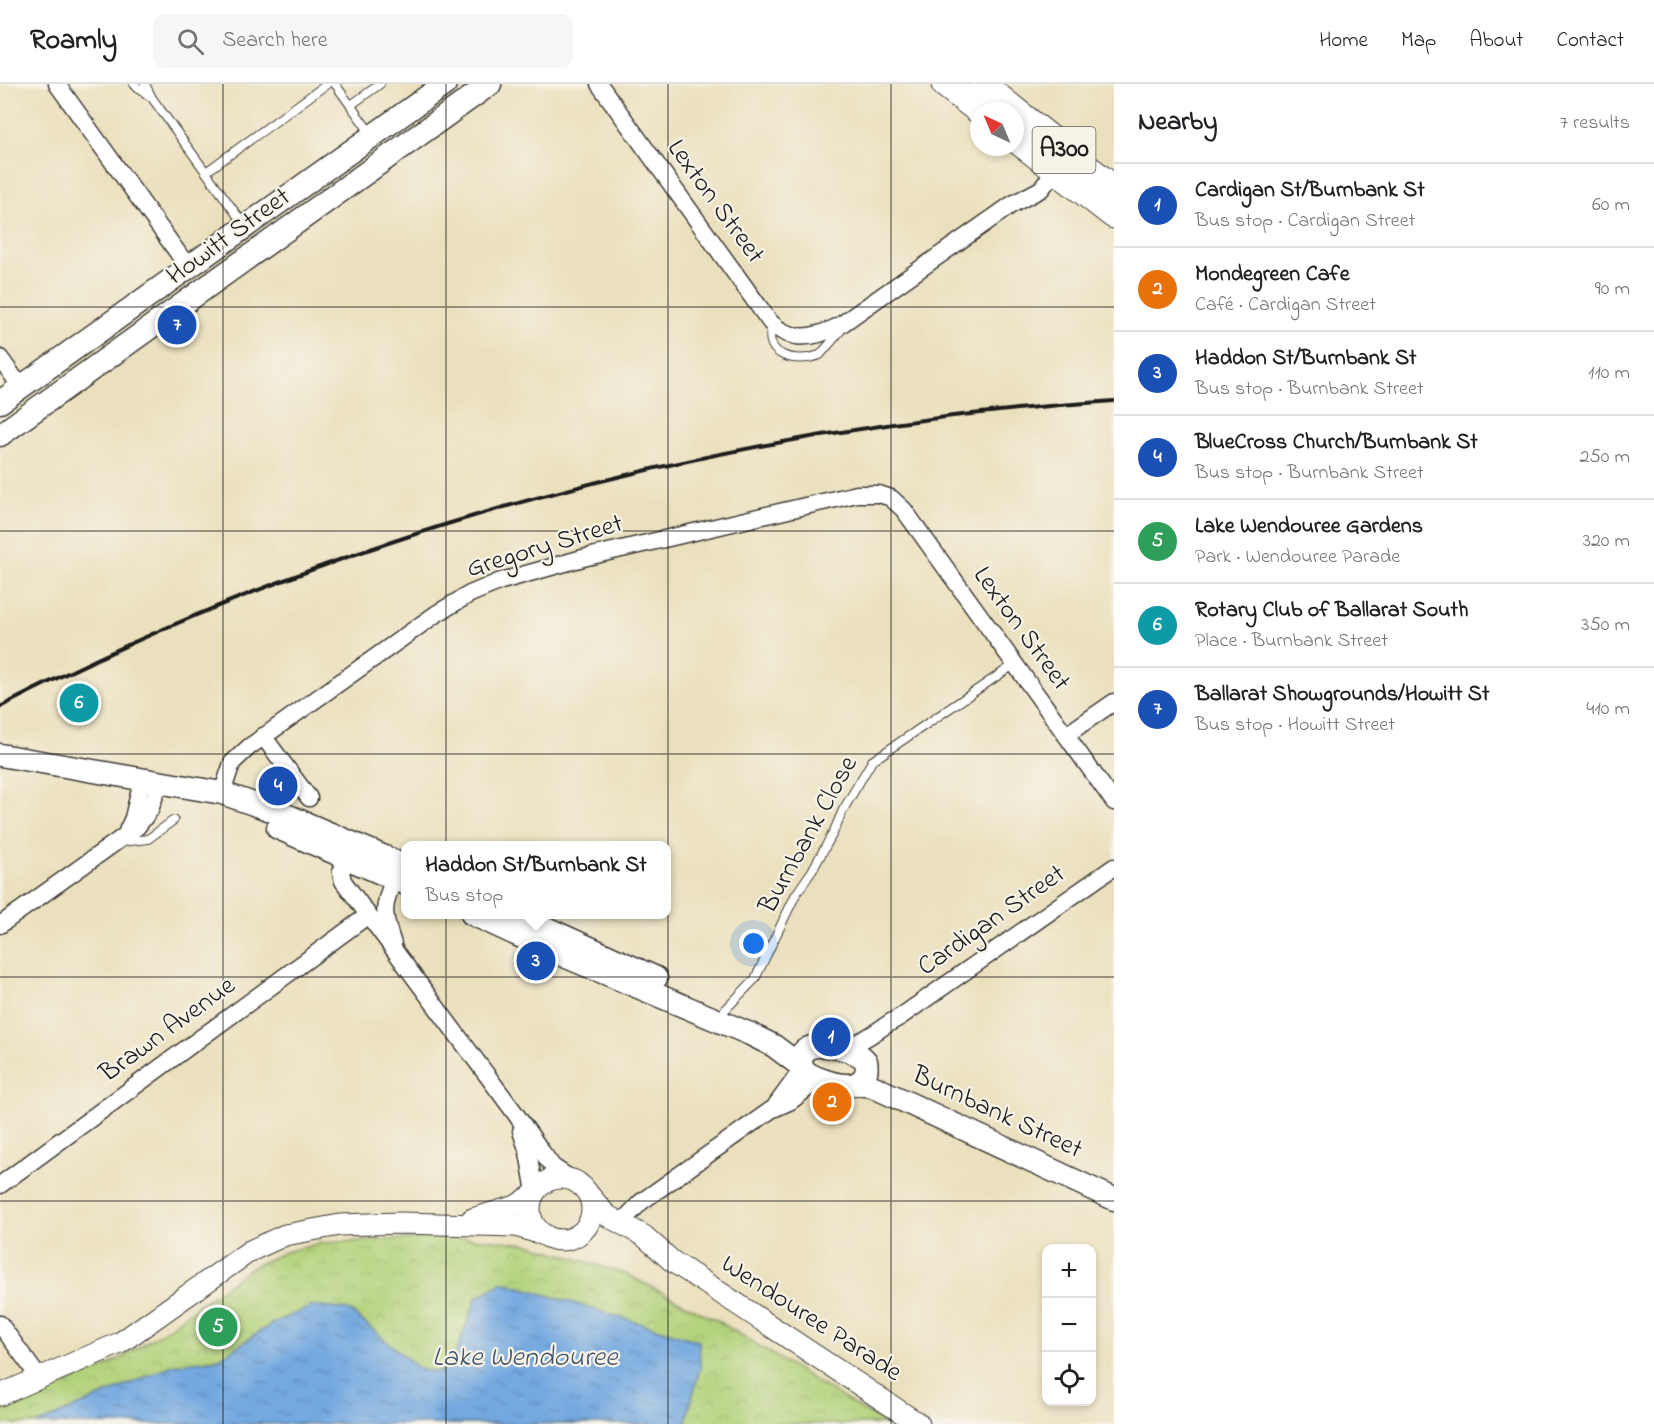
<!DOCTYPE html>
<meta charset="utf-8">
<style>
body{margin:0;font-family:"Indie Flower",sans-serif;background:#f6f6f6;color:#202124}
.controls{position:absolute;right:18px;bottom:18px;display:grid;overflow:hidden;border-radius:12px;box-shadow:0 3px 9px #0003}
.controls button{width:54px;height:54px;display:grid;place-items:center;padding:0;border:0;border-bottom:2px solid #e0e0e0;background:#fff;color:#202124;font:30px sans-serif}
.compass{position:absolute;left:970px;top:18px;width:54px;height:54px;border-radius:50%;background:#fff;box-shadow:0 3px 9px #0003;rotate:316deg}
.you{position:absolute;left:754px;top:860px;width:21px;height:21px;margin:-15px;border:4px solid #fff;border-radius:50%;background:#1a73e8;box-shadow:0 0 0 9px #1a73e833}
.badge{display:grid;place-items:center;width:39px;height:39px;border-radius:50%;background:#ea580c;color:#fff;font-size:20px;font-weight:700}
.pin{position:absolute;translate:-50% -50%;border:3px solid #fff;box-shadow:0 2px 6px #0006}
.popup{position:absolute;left:401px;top:757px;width:270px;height:78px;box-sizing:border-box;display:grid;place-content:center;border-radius:12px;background:#fff;filter:drop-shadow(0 2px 4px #0005);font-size:20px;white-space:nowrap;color:#757577}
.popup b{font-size:22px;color:#202124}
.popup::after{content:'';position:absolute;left:50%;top:100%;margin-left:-12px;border:12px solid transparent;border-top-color:#fff}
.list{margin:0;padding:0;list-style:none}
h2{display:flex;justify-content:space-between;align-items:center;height:78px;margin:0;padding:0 24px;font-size:26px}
h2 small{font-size:20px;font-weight:400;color:#757577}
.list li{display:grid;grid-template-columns:39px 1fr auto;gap:18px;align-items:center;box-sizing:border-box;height:84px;padding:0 24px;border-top:2px solid #e0e0e0}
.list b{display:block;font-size:22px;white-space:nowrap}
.list p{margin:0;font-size:20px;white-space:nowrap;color:#757577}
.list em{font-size:20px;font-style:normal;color:#757577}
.icon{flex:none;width:33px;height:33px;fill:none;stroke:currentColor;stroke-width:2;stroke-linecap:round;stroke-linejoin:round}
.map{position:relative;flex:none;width:1114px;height:1340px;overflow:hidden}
header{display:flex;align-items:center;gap:36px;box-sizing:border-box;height:84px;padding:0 30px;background:#fff;border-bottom:2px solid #e0e0e0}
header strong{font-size:28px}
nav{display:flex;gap:33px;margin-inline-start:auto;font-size:21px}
.search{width:420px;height:54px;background:#f6f6f6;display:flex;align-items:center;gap:15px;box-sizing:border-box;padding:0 21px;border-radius:12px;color:#757577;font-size:22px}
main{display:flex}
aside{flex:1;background:#fff}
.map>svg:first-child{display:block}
</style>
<header>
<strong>Roamly</strong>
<div class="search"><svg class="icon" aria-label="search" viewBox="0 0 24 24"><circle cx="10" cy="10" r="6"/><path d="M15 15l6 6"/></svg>Search here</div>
<nav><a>Home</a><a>Map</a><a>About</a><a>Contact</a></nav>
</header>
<main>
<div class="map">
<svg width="1114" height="1340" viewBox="0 0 1114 1340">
<defs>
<pattern id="park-crowns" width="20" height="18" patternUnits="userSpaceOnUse" patternTransform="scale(1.5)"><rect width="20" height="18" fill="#b2d27a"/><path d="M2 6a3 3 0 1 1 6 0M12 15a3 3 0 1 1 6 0" fill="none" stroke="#98b469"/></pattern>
<pattern id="water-ripples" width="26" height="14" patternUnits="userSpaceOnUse" patternTransform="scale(1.5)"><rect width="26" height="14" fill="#73a8e0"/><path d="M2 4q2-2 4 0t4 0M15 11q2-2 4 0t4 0" fill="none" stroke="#5e88b5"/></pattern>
</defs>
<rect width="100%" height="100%" fill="#f7f3e8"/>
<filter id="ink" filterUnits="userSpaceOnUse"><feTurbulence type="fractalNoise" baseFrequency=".0167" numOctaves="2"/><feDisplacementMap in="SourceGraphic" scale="12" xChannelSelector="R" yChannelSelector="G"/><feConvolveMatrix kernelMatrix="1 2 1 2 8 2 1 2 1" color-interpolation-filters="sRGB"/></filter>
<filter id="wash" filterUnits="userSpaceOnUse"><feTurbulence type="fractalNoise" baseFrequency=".008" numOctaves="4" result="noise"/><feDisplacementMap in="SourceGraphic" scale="24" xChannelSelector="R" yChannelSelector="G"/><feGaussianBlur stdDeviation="1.35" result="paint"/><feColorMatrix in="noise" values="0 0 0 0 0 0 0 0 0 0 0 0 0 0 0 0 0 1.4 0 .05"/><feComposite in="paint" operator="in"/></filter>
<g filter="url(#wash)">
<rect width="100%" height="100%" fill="#ebe0bd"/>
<path fill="url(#park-crowns)" stroke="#67774b" stroke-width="1.5" d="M 447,1153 L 495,1156 L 532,1161 L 626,1190 L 720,1238 L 885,1340 L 685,1340 L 700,1284 L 477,1213 L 452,1280 L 438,1288 L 421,1286 L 349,1226 L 275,1238 L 218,1275 L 173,1281 L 38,1340 L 0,1340 L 0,1326 L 106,1283 L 161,1249 L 252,1183 L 285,1168 L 321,1159 Z"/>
<path fill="url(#water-ripples)" stroke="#48627e" stroke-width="1.5" d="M 504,1198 L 699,1257 L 700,1284 L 685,1340 L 38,1340 L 173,1281 L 218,1275 L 275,1238 L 313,1222 L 349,1226 L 421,1286 L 438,1288 L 452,1280 L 477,1213 Z"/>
</g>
<g filter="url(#ink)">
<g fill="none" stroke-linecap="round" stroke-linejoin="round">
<g stroke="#3b3934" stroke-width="10">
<g id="service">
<path d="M 134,0 L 149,12"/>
<path d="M 145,0 L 152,14 L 245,142"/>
<path d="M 335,0 L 372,51"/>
<path d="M 351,21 L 380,0"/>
<path d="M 206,88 L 327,0"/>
<path d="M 773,240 C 760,272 796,280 820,271 L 843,244"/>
<path d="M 121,758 L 148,755 L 174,736"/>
<path d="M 725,926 L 755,895 L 796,810 L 812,787 L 833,749 L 843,726 L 872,677 L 1015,580"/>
</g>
</g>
<g stroke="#3b3934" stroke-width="19">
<g id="minor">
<path d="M 57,0 L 188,183"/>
<path d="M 599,0 L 770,238 C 791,259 815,254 839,242 L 1011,121 L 1041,105 L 1056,86"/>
<path d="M 0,274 L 21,303"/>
<path d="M 1066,651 L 1114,618"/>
<path d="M 263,652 L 309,714"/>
<path d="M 222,709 L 232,679 L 249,663 L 436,530 L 470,510 L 501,497 L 583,474 L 857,410 L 879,410 L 891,414 L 904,426 L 1114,718"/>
<path d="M 127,747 L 133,734 L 142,697"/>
<path d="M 347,774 L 341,788 L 343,797 L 515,1029 L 542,1068 L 553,1083 L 571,1095"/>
<path d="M 0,841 L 137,743 L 150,726 L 159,700"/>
<path d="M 393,860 C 383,831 382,822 394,795"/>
<path d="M 838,963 C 862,962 878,944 900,933 L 1114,783"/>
<path d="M 776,1021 L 803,984"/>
<path d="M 521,1047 L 528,1068 L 535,1108"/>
<path d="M 0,1101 L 367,832"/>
<path d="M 621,1139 L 641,1118 L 771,1026 L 791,1017 L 812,1001 L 828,997"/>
<path d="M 0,1240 L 40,1295"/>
</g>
</g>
<g stroke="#3b3934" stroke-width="23">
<g id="tertiary">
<circle cx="561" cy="1125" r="31"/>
<path d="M 590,1112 L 606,1131 L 644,1152 L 672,1177 L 919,1340"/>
<path d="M 472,1135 L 516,1122 L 533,1111"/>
<path d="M 0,1311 L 120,1259 L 250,1167 L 285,1151 L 340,1141 L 400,1139 L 516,1142 L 545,1151"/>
</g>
</g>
<g stroke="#3b3934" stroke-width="25">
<g id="secondary">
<path d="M 0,318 L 445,0"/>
<path d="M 0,351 L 490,0"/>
<path d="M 0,671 L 222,709 L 291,733 L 406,782"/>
<path d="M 278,744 L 406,800"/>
<path d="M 472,830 L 550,866 L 750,950 L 774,962 L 802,983"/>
<path d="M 515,830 L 656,894"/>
<path d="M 855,1000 C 866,995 868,988 866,977 C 854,961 788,950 803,984 C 807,993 836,1001 846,1001 C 856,1001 864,999 874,1003 L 1114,1115"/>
</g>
</g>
<g stroke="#3b3934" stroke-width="29">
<g id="trunk">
<path d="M 945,0 L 980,27"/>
<path d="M 982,0 L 1015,27"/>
<path d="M 1015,27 L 1114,105"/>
<path d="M 1015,54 L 1114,131"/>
</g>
</g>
<use href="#service" stroke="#fff" stroke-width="8"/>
<use href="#minor" stroke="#fff" stroke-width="16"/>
<use href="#tertiary" stroke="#fff" stroke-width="21"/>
<use href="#secondary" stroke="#fff" stroke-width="22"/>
<use href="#trunk" stroke="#fff" stroke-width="27"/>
<path stroke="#1c1c1c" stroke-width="4" d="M 0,623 C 343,445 729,342 1114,317"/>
</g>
</g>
<path fill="none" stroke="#1c1c1c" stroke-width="1.5" stroke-opacity="0.55" d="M 223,0 L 223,1340M 446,0 L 446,1340M 668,0 L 668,1340M 891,0 L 891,1340M 0,223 L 1114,223M 0,447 L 1114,447M 0,670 L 1114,670M 0,893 L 1114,893M 0,1117 L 1114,1117"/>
<g text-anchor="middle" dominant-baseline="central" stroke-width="4.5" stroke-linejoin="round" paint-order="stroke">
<rect fill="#f7f3e8" stroke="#5e5c59" stroke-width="1.5" x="1032.5" y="43" width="63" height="46" rx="4.5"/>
<g font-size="26" font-weight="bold" fill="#1c1c1c">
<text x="1064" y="66">A300</text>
</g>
<g font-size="27" fill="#1c1c1c" stroke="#f7f3e8">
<text transform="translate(715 118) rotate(54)">Lexton Street</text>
<text transform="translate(229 153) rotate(-36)">Howitt Street</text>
<text transform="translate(545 463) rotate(-17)">Gregory Street</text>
<text transform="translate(1021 545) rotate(54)">Lexton Street</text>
<text transform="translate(809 751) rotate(-61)">Burnbank Close</text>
<text transform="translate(992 837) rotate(-35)">Cardigan Street</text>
<text transform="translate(168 946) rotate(-36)">Brawn Avenue</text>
<text transform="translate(997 1029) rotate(25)">Burnbank Street</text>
<text transform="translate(811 1235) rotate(33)">Wendouree Parade</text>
</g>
<g font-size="28" font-style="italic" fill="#3f546a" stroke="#f7f3e8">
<text x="525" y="1274">Lake Wendouree</text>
</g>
</g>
</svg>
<div class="controls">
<button>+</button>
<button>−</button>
<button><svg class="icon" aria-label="locate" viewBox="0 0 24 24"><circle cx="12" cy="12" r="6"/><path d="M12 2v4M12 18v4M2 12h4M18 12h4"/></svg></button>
</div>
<svg class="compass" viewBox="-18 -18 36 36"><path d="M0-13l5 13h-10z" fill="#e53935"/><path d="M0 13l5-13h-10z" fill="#757577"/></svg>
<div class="you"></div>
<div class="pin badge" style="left:831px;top:953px;background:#1a4fb4">1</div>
<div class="pin badge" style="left:832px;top:1018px;background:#e8710a">2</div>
<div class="pin badge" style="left:536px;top:877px;background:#1a4fb4">3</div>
<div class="popup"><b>Haddon St/Burnbank St</b>Bus stop</div>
<div class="pin badge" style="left:278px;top:702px;background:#1a4fb4">4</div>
<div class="pin badge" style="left:218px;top:1243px;background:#2e9e5b">5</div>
<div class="pin badge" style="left:79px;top:619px;background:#0f9aa8">6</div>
<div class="pin badge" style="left:177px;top:241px;background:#1a4fb4">7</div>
</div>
<aside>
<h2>Nearby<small>7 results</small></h2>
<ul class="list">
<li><span class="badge" style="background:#1a4fb4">1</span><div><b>Cardigan St/Burnbank St</b><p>Bus stop · Cardigan Street</p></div><em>60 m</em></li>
<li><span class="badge" style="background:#e8710a">2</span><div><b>Mondegreen Cafe</b><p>Café · Cardigan Street</p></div><em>90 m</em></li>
<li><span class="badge" style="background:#1a4fb4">3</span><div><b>Haddon St/Burnbank St</b><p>Bus stop · Burnbank Street</p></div><em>110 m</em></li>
<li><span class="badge" style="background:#1a4fb4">4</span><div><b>BlueCross Church/Burnbank St</b><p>Bus stop · Burnbank Street</p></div><em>250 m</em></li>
<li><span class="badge" style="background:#2e9e5b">5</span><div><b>Lake Wendouree Gardens</b><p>Park · Wendouree Parade</p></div><em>320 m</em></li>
<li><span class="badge" style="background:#0f9aa8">6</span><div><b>Rotary Club of Ballarat South</b><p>Place · Burnbank Street</p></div><em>350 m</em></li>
<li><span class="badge" style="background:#1a4fb4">7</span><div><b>Ballarat Showgrounds/Howitt St</b><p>Bus stop · Howitt Street</p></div><em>410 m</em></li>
</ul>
</aside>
</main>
